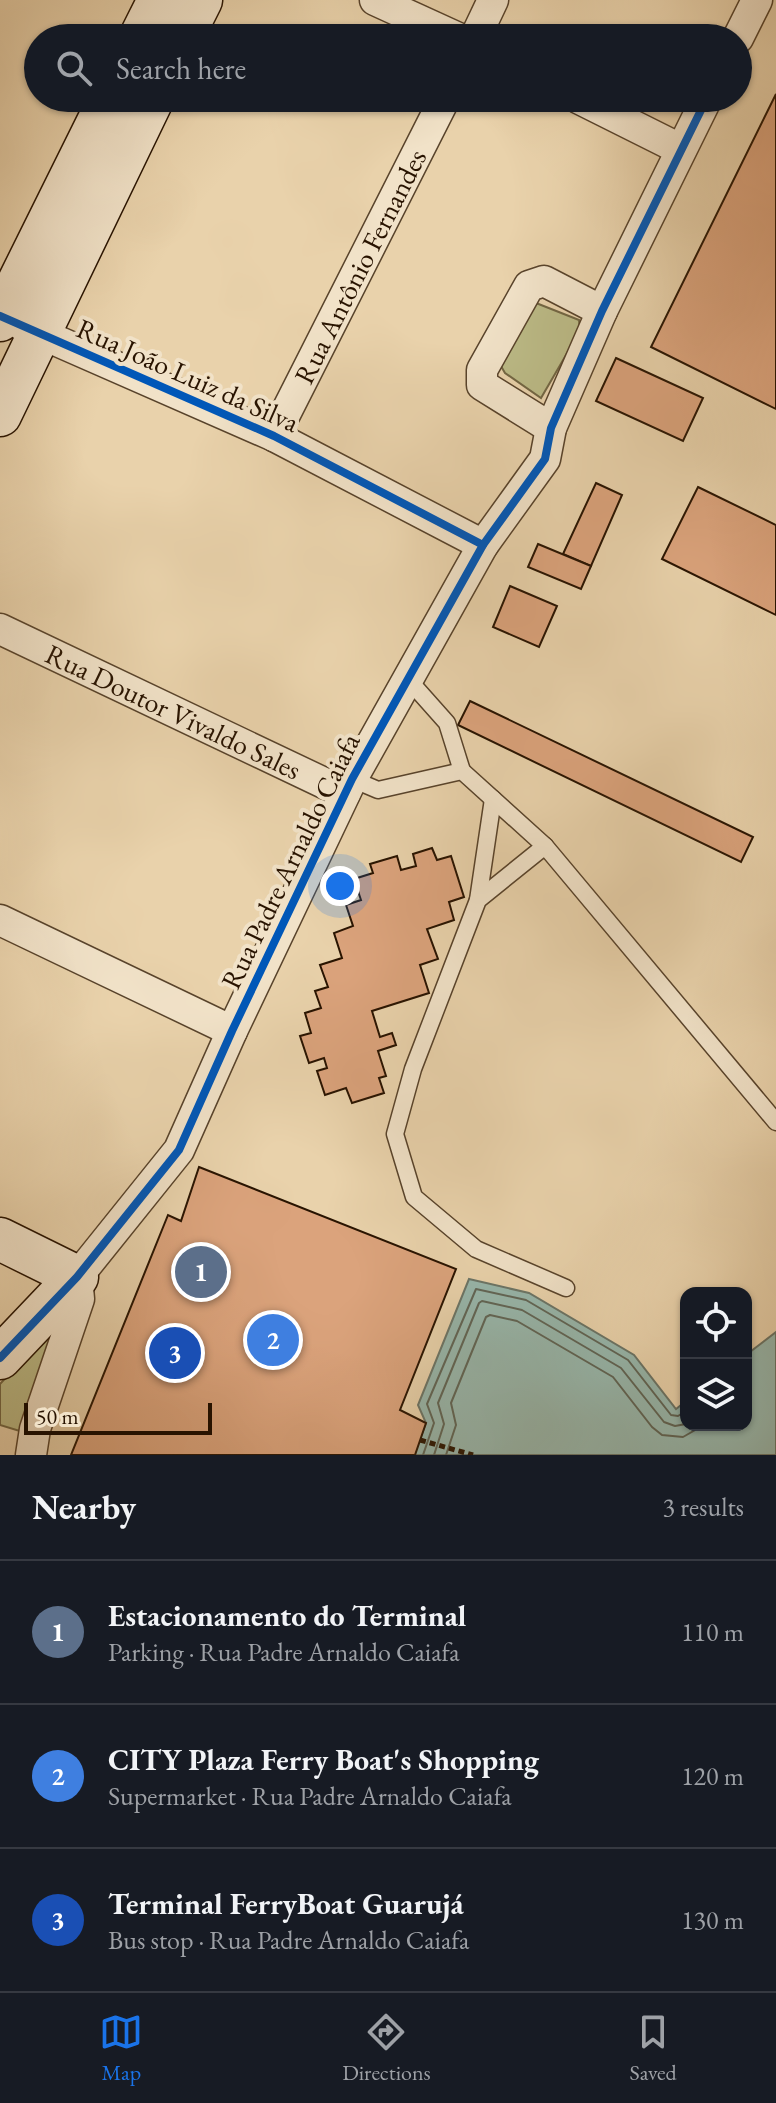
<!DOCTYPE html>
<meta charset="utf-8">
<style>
body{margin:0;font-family:"EB Garamond",serif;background:#20242c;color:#f1f3f6}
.controls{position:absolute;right:24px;bottom:24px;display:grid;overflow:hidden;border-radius:16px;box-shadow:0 2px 6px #0004}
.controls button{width:72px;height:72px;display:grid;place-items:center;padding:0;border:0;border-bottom:2px solid #363941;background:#171b24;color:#f1f3f6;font:40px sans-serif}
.scale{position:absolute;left:24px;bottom:20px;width:188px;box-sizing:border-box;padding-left:8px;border:4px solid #281300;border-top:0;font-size:22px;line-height:28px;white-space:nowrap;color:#281300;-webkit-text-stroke:6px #f1e2c8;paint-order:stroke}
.you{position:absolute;left:340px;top:886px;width:28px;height:28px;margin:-20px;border:6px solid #fff;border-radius:50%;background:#1a73e8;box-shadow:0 0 0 12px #1a73e833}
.badge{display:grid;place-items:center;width:52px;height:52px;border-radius:50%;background:#1a73e8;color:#fff;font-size:26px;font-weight:700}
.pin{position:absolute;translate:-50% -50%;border:4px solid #fff;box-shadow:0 2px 8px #0006}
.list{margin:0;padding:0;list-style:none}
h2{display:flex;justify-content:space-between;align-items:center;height:104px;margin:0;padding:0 32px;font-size:34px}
h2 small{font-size:26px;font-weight:400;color:#9ea1a6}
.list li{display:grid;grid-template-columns:52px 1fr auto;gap:24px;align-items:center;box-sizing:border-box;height:144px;padding:0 32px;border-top:2px solid #363941}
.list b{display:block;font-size:30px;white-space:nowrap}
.list p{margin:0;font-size:26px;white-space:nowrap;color:#9ea1a6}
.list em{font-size:26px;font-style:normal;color:#9ea1a6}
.icon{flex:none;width:44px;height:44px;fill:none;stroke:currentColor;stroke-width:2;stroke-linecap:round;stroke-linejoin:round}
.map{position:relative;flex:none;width:776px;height:1455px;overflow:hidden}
.search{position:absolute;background:#171b24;box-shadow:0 2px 6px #0004;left:24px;right:24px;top:24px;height:88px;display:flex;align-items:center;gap:20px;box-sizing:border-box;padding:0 28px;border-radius:44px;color:#9ea1a6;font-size:30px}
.sheet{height:536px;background:#171b24}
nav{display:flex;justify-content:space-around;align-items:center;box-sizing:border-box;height:112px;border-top:2px solid #363941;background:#171b24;font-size:22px;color:#9ea1a6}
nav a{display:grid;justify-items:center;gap:4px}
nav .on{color:#1a73e8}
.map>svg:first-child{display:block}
</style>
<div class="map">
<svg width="776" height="1455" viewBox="0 0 776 1455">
<rect width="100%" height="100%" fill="#e9d2ab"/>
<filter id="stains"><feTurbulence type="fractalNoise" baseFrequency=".0025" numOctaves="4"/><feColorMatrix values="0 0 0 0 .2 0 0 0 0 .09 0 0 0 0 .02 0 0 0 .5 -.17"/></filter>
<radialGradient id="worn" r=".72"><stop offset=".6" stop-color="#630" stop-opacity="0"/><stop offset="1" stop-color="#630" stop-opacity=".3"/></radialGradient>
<g fill="#bbba86" stroke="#726643" stroke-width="2">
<path d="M 531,301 L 579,320 L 580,331 L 541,398 L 505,373 L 498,361 Z"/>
<path d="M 69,1309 L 23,1432 L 0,1425 L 0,1384 Z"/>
</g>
<path fill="#97b7ac" stroke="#6b7567" stroke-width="2" d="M 469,1279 L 529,1293 L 634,1355 L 676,1409 L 686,1401 L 686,1425 L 746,1425 L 746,1355 L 776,1332 L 776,1455 L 414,1455 L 426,1423 L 418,1405 Z"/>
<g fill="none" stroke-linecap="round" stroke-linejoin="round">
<g stroke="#606556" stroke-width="2">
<path d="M 423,1455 L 434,1423 L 427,1404 L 476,1289 L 526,1300 L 628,1360 L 671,1415 L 678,1416 L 686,1411"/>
<path d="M 434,1455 L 444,1424 L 438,1403 L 479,1303 L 482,1301 L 522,1310 L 621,1368 L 664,1422 L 675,1426 L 686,1424"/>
<path d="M 446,1455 L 456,1425 L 451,1403 L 486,1317 L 490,1315 L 517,1321 L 613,1377 L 652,1427 L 662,1435 L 683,1437 L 704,1425"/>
</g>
</g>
<g fill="#dba37c" stroke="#281300" stroke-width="2">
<path d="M 776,94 L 776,409 L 651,347 Z"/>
<path d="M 616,358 L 703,398 L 683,441 L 596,401 Z"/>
<path d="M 596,483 L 622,495 L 591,566 L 563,554 Z"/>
<path d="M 698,487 L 776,525 L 776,615 L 662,559 Z"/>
<path d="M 538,544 L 591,566 L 581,589 L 528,567 Z"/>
<path d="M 510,586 L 557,606 L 539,647 L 493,627 Z"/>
<path d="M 470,701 L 753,837 L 741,862 L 458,725 Z"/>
<path d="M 432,848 L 437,860 L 451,856 L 464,897 L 449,902 L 454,920 L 427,929 L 438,959 L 420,965 L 429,993 L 372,1011 L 380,1037 L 392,1033 L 396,1045 L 378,1051 L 386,1076 L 379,1078 L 384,1093 L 352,1103 L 346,1088 L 325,1095 L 317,1071 L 327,1068 L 324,1058 L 309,1063 L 300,1036 L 311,1033 L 305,1013 L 321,1008 L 315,991 L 328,987 L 320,965 L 342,958 L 334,933 L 353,926 L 346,905 L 361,900 L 354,879 L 373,873 L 370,864 L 397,856 L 401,870 L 416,866 L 413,854 Z"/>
<path d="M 199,1167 L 456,1269 L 400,1410 L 426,1423 L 415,1455 L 71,1455 L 168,1215 L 181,1221 Z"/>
</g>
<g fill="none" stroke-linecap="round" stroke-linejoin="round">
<g stroke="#58432b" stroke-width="19">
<g id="lane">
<path d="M 407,678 L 447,723 L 462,771"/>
<path d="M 352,779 L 378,790 L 462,771 L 545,846 L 776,1122"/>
<path d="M 545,846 L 478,900 L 413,1069 L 395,1134 L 414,1197 L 476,1249 L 566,1288"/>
<path d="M 478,900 L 493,799"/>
</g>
</g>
<g stroke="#58432b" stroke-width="33">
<g id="street">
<path d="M 375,0 L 458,38"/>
<path d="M 475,38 L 493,0"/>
<path d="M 738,38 L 757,0"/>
<path d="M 578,98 L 680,149"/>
<path d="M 23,326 L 274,436 L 483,545"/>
<path d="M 551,428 L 482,385 L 482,370 L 529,286 L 544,281 L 602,311"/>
<path id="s1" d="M 274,436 L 445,98"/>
<path id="s2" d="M 0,629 L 345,793"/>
<path d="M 0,920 L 232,1031"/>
<path d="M 31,1455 L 35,1429 L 79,1299 L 77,1277 L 179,1150 L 232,1031 L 352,779 L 483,545 L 545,459 L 551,428 L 602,311 L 707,98"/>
</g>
</g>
<g stroke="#281300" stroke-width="45">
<g id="secondary">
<path d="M 140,38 L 159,0"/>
<path d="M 182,38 L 201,0"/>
<path d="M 0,320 L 110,98"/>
<path d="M 0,415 L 153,98"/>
<path d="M 0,1239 L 77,1277 L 0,1358"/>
</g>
</g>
<path stroke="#281300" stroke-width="5" stroke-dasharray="6 4" stroke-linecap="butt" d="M 420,1440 L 473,1455"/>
<use href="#lane" stroke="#f1e2c8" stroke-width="16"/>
<use href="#street" stroke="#f1e2c8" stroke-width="30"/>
<use href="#secondary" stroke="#f1e2c8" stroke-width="42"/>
<g stroke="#f1e2c8" stroke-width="13">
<g id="cycleway">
<path d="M 0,316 L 274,436 L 483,545"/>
<path d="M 0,1358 L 77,1277 L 179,1150 L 232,1031 L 352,779 L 483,545 L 545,459 L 551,428 L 602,311 L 707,98"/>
</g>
</g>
<use href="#cycleway" stroke="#0057b8" stroke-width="8"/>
</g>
<g text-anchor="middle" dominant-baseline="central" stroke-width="8" stroke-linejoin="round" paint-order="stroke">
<g font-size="28" fill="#281300" stroke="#f1e2c8">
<text stroke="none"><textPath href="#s1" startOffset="190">Rua Antônio Fernandes</textPath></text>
<text transform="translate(188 375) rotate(24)">Rua João Luiz da Silva</text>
<text stroke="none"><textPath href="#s2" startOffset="192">Rua Doutor Vivaldo Sales</textPath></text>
<text transform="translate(290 861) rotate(-64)">Rua Padre Arnaldo Caiafa</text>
</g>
</g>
<rect width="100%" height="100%" filter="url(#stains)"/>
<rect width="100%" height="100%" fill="url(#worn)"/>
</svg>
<div class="controls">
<button><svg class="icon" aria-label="locate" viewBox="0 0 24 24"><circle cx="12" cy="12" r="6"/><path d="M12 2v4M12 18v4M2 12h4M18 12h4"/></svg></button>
<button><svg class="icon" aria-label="layers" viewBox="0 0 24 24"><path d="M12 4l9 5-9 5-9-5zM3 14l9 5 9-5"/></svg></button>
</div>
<div class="scale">50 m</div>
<div class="you"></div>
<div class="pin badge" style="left:201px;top:1272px;background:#5c6f8a">1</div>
<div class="pin badge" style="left:273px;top:1340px;background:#3f7fe0">2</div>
<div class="pin badge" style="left:175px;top:1353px;background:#1a4fb4">3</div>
<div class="search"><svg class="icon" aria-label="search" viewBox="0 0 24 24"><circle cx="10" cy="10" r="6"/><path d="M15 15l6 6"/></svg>Search here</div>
</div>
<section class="sheet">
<h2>Nearby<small>3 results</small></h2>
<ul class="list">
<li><span class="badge" style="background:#5c6f8a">1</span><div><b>Estacionamento do Terminal</b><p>Parking · Rua Padre Arnaldo Caiafa</p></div><em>110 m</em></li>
<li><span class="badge" style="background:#3f7fe0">2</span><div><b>CITY Plaza Ferry Boat's Shopping</b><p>Supermarket · Rua Padre Arnaldo Caiafa</p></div><em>120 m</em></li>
<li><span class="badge" style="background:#1a4fb4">3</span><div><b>Terminal FerryBoat Guarujá</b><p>Bus stop · Rua Padre Arnaldo Caiafa</p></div><em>130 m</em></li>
</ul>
</section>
<nav>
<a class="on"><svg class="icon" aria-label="map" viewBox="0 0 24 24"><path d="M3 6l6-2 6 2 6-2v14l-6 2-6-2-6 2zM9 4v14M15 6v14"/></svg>Map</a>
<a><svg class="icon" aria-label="directions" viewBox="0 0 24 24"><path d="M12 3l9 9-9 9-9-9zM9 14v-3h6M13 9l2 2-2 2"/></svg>Directions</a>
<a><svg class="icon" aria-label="saved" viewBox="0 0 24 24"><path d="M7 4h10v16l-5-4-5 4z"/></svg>Saved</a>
</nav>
